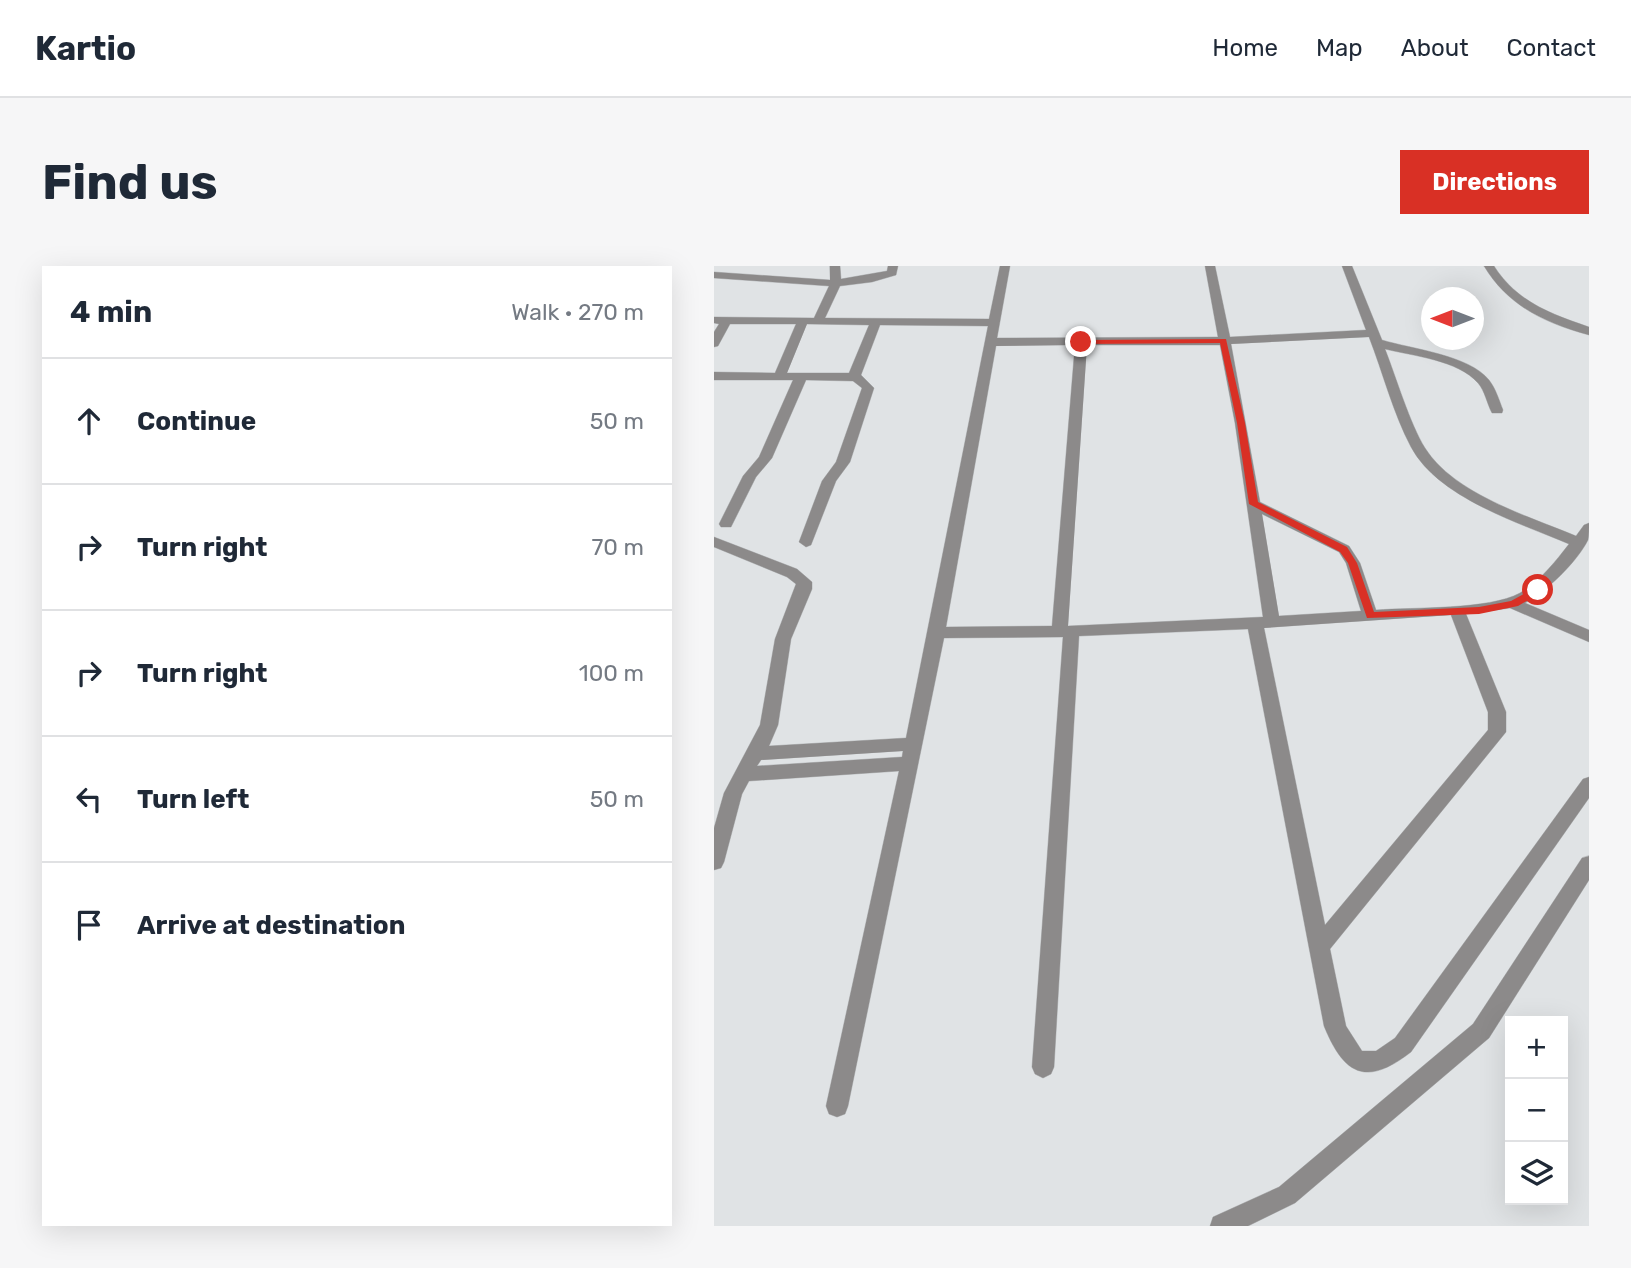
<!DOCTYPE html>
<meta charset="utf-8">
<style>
body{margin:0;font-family:Rubik,sans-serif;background:#f6f6f7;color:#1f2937}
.controls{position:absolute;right:21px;bottom:21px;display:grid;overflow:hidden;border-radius:0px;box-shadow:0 7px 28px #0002}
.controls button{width:63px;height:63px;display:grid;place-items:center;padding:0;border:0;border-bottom:2px solid #e0e1e3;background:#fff;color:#1f2937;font:35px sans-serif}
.compass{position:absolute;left:707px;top:21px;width:63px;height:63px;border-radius:50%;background:#fff;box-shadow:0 7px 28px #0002;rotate:270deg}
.stop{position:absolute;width:21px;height:21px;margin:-16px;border:5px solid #d93025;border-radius:50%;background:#fff}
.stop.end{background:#d93025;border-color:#fff;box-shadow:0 2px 7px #0008}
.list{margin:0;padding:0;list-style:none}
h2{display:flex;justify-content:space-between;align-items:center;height:91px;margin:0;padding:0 28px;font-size:30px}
h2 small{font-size:23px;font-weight:400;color:#747a83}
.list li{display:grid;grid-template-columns:46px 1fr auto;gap:21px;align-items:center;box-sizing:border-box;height:126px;padding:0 28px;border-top:2px solid #e0e1e3}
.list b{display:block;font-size:26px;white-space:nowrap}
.list em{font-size:23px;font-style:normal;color:#747a83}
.icon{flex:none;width:38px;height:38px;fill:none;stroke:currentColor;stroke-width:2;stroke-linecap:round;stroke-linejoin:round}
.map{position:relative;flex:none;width:875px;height:960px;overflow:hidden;border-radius:0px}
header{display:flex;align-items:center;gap:42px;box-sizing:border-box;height:98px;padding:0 35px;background:#fff;border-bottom:2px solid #e0e1e3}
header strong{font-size:33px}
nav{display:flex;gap:38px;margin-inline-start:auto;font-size:24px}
.intro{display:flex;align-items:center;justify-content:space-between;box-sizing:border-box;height:168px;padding:0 42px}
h1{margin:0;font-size:49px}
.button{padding:18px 32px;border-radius:0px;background:#d93025;color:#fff;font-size:24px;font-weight:700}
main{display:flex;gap:42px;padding:0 42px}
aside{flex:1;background:#fff;border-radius:0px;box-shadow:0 7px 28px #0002}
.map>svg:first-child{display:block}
</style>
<header>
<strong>Kartio</strong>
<nav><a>Home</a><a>Map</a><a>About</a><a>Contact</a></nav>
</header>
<div class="intro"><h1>Find us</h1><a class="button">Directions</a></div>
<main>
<aside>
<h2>4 min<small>Walk · 270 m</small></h2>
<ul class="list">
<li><svg class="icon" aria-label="ahead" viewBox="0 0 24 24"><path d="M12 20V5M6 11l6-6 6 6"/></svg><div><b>Continue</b></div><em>50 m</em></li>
<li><svg class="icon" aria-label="right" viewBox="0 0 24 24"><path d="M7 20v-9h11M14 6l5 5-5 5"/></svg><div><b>Turn right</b></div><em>70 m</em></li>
<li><svg class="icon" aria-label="right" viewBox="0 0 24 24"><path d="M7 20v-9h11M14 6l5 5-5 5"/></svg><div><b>Turn right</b></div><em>100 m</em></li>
<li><svg class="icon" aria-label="left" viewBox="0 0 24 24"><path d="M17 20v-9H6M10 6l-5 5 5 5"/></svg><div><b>Turn left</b></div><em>50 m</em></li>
<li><svg class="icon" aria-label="arrive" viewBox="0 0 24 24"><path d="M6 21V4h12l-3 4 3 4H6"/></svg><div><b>Arrive at destination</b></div></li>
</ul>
</aside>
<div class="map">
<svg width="875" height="960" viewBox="0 0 875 960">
<rect width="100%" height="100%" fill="#e0e3e5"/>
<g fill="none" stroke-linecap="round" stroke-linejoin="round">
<g stroke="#bcbfc1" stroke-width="1">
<g id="minor">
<path d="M 116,0 L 126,0 L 127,13 L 173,5 L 174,0 L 184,0 L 182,9 L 158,16 L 126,20 L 111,52 L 275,53 L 286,0 L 296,0 L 283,72 L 504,71 L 491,0 L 501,0 L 516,71 L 652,64 L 628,0 L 638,0 L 668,74 C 698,83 755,89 775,114 C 782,123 785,134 789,144 L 788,147 L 778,147 C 773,138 771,125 764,117 C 744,94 699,90 671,83 C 682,111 696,158 711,182 C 740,228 814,250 862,270 L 870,259 L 875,257 C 875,263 875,269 874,274 C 863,296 832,326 811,337 L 875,364 L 875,376 L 796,342 L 752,348 L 792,446 L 792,466 L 616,683 L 632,760 L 648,785 L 662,785 L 681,772 L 869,513 L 875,511 L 875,532 L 697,786 C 652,821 630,809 610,760 L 534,363 L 365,370 L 340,801 L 337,808 L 329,812 L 321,808 L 318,801 L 349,371 L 230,372 L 134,840 L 131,848 L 123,851 L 115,848 L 112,840 L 185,505 L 35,515 L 28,528 L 10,596 L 7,602 L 0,604 L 0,562 L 10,527 L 46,459 L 61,373 L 82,318 L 73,311 L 0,281 L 0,271 L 83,303 L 98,316 L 98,323 L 77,373 L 64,459 L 55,480 L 192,472 L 274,60 L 166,59 L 147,109 L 160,122 L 136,196 L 122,215 L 97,279 L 92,281 L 85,276 L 108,215 L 122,196 L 148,122 L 139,115 L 92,114 L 58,192 L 42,211 L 17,261 L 7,261 L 5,258 L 29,210 L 45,191 L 79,114 L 0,114 L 0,106 L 61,107 L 82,58 L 16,58 L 4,80 L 0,81 L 0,66 L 5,58 L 0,57 L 0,51 L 100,52 L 115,20 L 0,12 L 0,6 L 116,14 ZM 93,58 L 155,59 L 135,107 L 73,107 ZM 655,71 C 669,107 679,147 697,181 C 724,232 806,257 855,278 C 841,296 826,315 806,327 C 775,344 700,341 662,344 L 646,297 L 635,280 L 546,236 L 517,78 ZM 361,79 L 338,360 L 232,361 L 282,80 ZM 373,79 L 506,79 L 521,157 L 549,351 L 354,360 ZM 548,248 L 625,286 L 632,297 L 647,345 L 565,350 ZM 737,349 L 774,446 L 774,464 L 611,659 L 550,362 ZM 189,485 L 188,491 L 43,500 L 47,494 Z"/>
<path d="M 770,0 L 780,0 C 803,36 837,48 875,61 L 875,69 C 831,57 794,40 770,0 Z"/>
<path d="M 875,590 L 875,614 L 775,772 L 581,937 L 534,960 L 496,960 L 499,951 L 565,921 L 759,758 L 868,592 Z"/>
</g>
</g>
<use href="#minor" fill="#8c8a8a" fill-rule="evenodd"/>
</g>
<path fill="#d93025" d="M 512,73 L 531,157 L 544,236 L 633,281 L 643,297 L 660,346 L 765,341 L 797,335 L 824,320 L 828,321 L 828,326 L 804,340 L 765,348 L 653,352 L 634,297 L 626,286 L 535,238 L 523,157 L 506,77 L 367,78 L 363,76 L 367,74 Z"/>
</svg>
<div class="controls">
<button>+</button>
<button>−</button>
<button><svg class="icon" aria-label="layers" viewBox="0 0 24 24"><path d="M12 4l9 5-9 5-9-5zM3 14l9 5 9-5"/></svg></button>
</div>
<svg class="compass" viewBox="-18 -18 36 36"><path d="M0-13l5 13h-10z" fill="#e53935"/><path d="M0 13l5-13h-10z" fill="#747a83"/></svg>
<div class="stop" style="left:824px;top:324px"></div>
<div class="stop end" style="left:367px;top:76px"></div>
</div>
</main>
